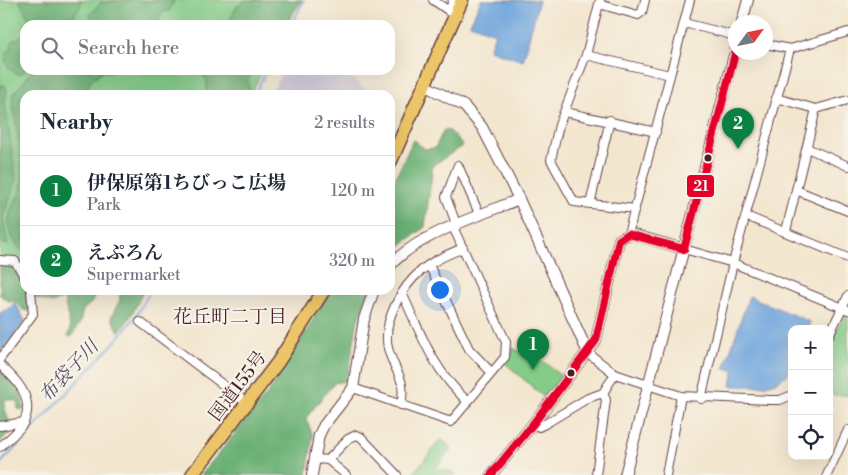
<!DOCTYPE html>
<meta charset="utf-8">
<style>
body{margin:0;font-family:"Libre Bodoni","Noto Serif JP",serif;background:#f6f6f7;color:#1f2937}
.controls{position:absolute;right:15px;bottom:15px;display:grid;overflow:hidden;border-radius:10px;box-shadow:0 5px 20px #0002}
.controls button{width:45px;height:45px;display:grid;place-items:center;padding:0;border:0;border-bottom:1px solid #e0e1e3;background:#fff;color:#1f2937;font:25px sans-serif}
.compass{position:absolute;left:728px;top:15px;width:45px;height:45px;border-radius:50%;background:#fff;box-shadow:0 5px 20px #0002;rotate:57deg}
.you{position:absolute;left:439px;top:289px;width:18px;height:18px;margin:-12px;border:4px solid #fff;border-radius:50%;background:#1a73e8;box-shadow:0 0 0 8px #1a73e833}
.badge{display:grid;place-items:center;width:32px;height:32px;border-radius:50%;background:#0b8043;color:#fff;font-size:16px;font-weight:700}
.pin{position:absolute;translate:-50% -41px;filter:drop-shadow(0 1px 2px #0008)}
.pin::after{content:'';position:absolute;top:26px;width:18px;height:15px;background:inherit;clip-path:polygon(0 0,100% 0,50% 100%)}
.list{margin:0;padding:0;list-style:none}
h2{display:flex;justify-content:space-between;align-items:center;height:65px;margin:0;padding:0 20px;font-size:21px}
h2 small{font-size:16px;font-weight:400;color:#747a83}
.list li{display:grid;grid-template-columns:32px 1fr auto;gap:15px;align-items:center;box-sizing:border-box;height:70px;padding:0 20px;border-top:1px solid #e0e1e3}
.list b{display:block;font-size:19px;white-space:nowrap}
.list p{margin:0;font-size:16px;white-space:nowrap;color:#747a83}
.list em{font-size:16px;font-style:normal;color:#747a83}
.icon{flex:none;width:28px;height:28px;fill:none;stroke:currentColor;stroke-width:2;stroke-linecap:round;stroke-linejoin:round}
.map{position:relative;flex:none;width:848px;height:475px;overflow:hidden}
.search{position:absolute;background:#fff;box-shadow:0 5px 20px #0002;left:20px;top:20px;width:375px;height:55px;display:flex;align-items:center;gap:12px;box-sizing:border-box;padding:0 18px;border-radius:15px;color:#747a83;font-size:19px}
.panel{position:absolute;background:#fff;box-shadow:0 5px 20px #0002;left:20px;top:90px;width:375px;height:205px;border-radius:15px}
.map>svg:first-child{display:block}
</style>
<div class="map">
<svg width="848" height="475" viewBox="0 0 848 475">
<rect width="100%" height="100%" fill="#f7f3e8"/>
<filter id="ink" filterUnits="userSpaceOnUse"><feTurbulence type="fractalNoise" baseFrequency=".02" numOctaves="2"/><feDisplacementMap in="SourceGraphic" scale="10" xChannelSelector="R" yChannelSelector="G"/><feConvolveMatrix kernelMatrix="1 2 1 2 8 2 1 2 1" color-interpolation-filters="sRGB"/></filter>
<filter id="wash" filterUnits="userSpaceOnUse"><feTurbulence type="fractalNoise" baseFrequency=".0096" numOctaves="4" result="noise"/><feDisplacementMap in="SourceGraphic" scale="20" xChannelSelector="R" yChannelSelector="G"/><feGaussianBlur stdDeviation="1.12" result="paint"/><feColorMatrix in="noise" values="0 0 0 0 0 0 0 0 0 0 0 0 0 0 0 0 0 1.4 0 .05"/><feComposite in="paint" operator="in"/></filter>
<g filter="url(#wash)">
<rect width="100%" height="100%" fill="#f3e6cf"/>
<path fill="#c8bfd8" d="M 283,70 L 341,70 L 374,95 L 270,95 Z"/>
<g fill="#84cc88" stroke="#67765a">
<path d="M 0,0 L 300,0 L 287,25 L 25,25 L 25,70 L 263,70 L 250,95 L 25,95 L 25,273 L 0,258 Z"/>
<path d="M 848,316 L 848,395 L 829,395 L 829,345 L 843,318 Z"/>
<path d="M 512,348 L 544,362 L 562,377 L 546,399 L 504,362 L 510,357 Z"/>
<path d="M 441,439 L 452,448 L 436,468 L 452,472 L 456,475 L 412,475 Z"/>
</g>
<g fill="#6bb074" stroke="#5a6850">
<path d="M 19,0 L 82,0 L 80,7 L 67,25 L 25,25 L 29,19 Z"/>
<path d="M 119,0 L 169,0 L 174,2 L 169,11 L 162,13 L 158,22 L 154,25 L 104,25 L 101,21 L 92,19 L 90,15 L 101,2 L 107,3 Z"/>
<path d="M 246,0 L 302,0 L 285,25 L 227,25 L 237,6 Z"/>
<path d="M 25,27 L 25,69 L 20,75 C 9,71 3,63 6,52 L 11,50 L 12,41 L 23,35 Z"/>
<path d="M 33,70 L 113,70 L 107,73 L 104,70 L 91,80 L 85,95 L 25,95 L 25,253 C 19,248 12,240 10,231 C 5,211 16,205 21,188 C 26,165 14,122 12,96 Z"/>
<path d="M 199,70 L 254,70 L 248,80 L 250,95 L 206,95 L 207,81 Z"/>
<path d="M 0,85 L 5,85 L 7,90 L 5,103 L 16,180 L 3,218 L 8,245 L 0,242 Z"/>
<path d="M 444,130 L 450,131 L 463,146 L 433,165 L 425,227 L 397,248 L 390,258 L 390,190 L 413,140 L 425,149 L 435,148 Z"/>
<path d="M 0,263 L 13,263 L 25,283 L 25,290 L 28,290 L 30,311 L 23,310 L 16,301 L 8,301 L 0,295 Z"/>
<path d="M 34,290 L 97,290 L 92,302 L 83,310 L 80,323 L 71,337 L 68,336 L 70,328 L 64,298 L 52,303 L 36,298 Z"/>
<path d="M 119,290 L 144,290 L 131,316 L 119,332 L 111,317 L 120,300 Z"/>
<path d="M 331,290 L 370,290 L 358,320 L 347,381 L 334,383 L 306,418 L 313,436 L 307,475 L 201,475 L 268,393 Z"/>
<path d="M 0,372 C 14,382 23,393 24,410 L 18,409 L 17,401 L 5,399 L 5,409 L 12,430 L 0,442 Z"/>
</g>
<g fill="#70a5dd" stroke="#5d6284">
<path d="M 481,0 L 539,0 L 523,61 L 489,50 L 495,33 L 470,24 Z"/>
<path d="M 749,296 L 810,322 L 808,329 L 792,329 L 792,370 C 772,390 758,386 731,386 L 734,370 L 724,369 Z"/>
<path d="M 15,302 L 25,321 L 0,352 L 0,313 L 11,307 Z"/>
</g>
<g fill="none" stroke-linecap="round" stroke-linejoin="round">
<g stroke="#70a5dd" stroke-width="2">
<path d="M 291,25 L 304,0"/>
<path d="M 254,95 L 267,70"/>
<path d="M 0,464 L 113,344 L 136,316 L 151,290"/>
</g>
</g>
</g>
<g filter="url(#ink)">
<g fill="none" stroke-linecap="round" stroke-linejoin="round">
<g stroke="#633d44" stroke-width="10">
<g id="minor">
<path d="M 433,0 L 455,15"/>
<path d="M 600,0 L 586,55 L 559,125 L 551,160 L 574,202 L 635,209"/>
<path d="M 599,4 L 638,15 L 642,12 L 645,0"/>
<path d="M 449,12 L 453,0"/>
<path d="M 684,23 L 736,36"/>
<path d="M 766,44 L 790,49 L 848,32"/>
<path d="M 586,55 L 670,75"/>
<path d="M 776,98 L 816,109 L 848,100"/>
<path d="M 565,112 L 656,132"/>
<path d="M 807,148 L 848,166"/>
<path d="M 796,190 L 848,211"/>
<path d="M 590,204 L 610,120"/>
<path d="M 746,216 L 848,258"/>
<path d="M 457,226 L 446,197 L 458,165 L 480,216"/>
<path d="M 786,231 L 816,109"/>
<path d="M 628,234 L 690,0"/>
<path d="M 684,249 L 733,263 L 848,310"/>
<path d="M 0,260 L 15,261 L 25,278"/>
<path d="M 429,265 L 469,349 L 491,372"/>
<path d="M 402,293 C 422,336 432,368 467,401"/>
<path d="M 140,322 L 247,403"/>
<path d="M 829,335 L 848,296"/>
<path d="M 588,353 L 615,374 L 681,396 L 770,400 L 780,400 L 792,395"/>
<path d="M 0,359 L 33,314 L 31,290"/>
<path d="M 0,365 C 16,379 35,398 24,422 C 20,431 7,440 0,447"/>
<path d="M 353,388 L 451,422 L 505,357 L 506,342 L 453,227"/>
<path d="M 701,399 L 733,263 L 790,49"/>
<path d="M 401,405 C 407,376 394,373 388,348 C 382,321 402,286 422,270 C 433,260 449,254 463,248"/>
<path d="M 533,424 L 539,427 L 545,424 L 588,398 L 603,393 L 615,374"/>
<path d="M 0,426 L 24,422"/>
<path d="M 316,459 L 328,460 L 348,439 L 356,435 L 361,437 L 397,475"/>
<path d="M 328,460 L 346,475"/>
<path d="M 596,475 L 606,400 L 603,393"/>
<path d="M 666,475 L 681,396"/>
<path d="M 827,475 L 848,430"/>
</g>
</g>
<g stroke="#633d44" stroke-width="12">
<g id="tertiary">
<path d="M 742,22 L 748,0"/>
<path d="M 424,85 L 464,106 L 482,127 L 519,199 L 588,353"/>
<path d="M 390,266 C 417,234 480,216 519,199"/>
<path d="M 312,475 L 319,435 L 324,425 L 353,388 L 364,319 L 374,290"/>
<path d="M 491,475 L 533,424 L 596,340 L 619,240 L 628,234 L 634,235 L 684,249"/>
<path d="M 625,475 L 736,48"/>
</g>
</g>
<g stroke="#633d44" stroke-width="15">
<g id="trunk">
<path d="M 390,163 L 462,0"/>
<path d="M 192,475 L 278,362 L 324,290"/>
</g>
</g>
<use href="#minor" stroke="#fff" stroke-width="8"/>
<use href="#tertiary" stroke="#fff" stroke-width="10"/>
<use href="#trunk" stroke="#edc569" stroke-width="12"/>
<g stroke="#f7f3e8" stroke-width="11">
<g id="bus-1">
<path d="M 684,249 L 736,50"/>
<path d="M 491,475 L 533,424 L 596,340 L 619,240 L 628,234 L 684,249"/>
</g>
</g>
<use href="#bus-1" stroke="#e4002b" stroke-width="8"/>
</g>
</g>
<g fill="#4a1f2b" stroke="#f7f3e8" stroke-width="2">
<circle cx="708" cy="158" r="4.5"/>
<circle cx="571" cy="373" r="4.5"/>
</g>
<g text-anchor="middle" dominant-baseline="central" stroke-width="4.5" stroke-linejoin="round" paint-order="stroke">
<g font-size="18" fill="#4a1f2b" stroke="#f7f3e8">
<text transform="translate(238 386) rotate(-53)">国道155号</text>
</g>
<g font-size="19" fill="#4a1f2b" stroke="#f7f3e8">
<text x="230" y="317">花丘町二丁目</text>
</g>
<g font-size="19" font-style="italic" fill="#574e69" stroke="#f7f3e8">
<text transform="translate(69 371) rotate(-47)">布袋子川</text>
</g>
</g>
<rect stroke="#f7f3e8" stroke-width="2" x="686" y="174" width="29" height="24" rx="5" fill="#e4002b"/>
<g font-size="14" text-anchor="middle" font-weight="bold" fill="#fff">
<text x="701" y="191">21</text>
</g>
</svg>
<div class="controls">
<button>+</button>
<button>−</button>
<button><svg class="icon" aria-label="locate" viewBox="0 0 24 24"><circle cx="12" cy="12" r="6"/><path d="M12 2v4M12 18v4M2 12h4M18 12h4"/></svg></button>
</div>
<svg class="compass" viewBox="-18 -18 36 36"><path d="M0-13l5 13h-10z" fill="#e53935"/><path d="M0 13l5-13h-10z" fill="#747a83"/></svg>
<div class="you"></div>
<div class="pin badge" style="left:533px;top:370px">1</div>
<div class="pin badge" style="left:738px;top:149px">2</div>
<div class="search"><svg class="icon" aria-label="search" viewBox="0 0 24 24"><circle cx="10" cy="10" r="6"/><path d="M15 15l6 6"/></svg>Search here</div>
<section class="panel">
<h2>Nearby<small>2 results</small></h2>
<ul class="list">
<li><span class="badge">1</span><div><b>伊保原第1ちびっこ広場</b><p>Park</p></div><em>120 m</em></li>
<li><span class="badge">2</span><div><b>えぷろん</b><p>Supermarket</p></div><em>320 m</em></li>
</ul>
</section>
</div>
